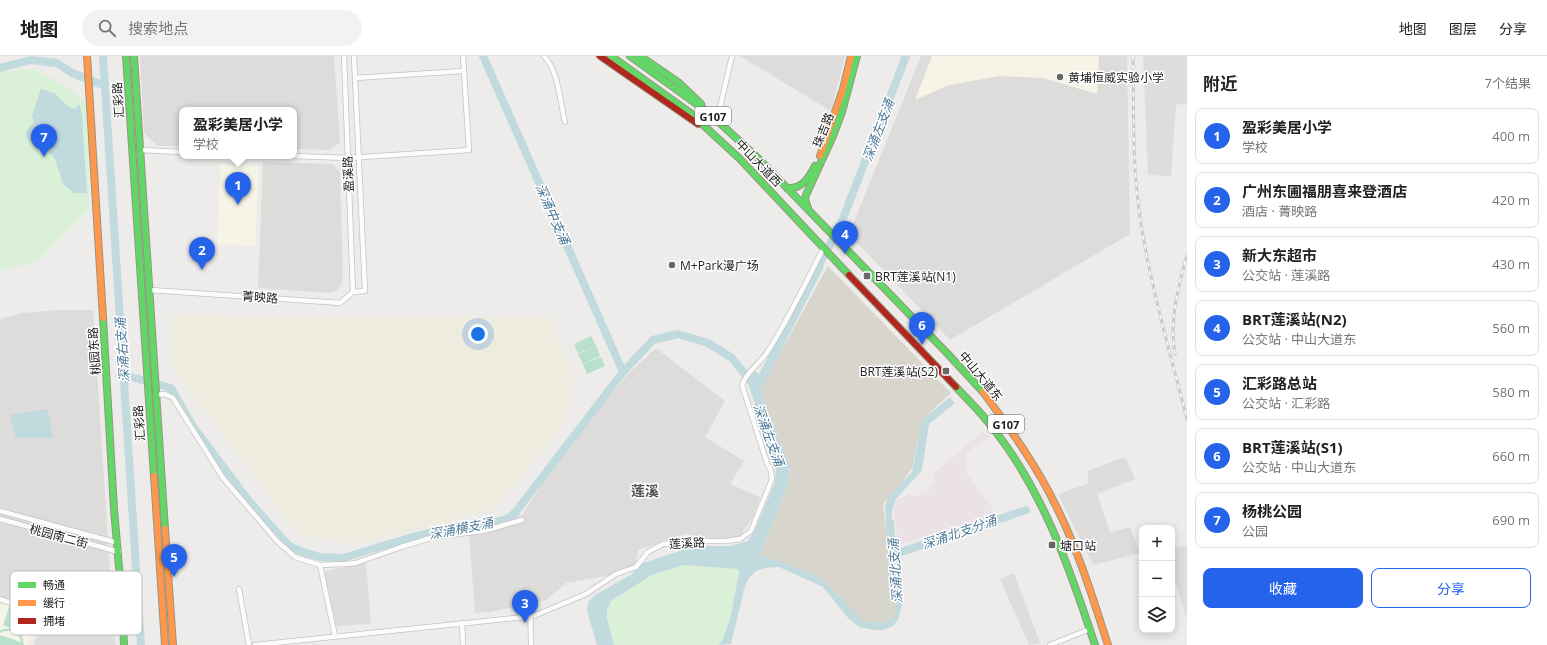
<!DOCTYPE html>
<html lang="zh">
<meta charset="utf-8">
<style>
body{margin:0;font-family:"Open Sans","Noto Sans SC",sans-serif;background:#f2f2f2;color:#222}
.controls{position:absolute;right:12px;bottom:12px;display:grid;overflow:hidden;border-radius:8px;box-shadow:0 2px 10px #0003}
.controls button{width:36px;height:36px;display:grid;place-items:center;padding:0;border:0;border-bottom:1px solid #e0e0e0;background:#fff;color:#222;font:20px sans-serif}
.you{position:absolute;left:478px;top:278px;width:14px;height:14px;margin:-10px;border:3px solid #fff;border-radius:50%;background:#1a73e8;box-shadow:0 0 0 6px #1a73e833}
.badge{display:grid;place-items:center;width:26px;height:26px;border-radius:50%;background:#2563eb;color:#fff;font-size:13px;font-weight:700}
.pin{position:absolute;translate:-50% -33px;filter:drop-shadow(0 1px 2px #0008)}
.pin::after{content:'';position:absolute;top:21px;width:14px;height:12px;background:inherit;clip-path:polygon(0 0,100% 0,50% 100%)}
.popup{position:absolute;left:179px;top:51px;width:118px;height:52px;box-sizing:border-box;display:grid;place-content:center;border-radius:8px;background:#fff;filter:drop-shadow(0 1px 3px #0005);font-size:13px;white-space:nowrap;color:#767676}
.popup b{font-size:15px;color:#222}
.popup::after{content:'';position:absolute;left:50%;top:100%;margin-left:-8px;border:8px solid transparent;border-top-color:#fff}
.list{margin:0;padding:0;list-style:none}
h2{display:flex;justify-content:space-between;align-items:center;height:52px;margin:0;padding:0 16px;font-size:17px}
h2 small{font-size:13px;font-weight:400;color:#767676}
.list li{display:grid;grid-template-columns:26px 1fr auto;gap:12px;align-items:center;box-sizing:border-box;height:56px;margin:0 8px 8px;padding:0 8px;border:1px solid #e0e0e0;border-radius:8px}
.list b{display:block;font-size:15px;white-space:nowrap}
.list p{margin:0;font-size:13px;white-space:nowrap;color:#767676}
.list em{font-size:13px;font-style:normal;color:#767676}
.actions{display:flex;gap:8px;padding:12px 16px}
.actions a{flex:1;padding:9px 0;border:1px solid #2563eb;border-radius:8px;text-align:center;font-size:14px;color:#2563eb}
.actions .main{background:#2563eb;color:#fff}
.icon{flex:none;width:22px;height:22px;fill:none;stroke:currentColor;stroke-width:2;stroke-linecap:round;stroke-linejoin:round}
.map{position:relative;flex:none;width:1187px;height:589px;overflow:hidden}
header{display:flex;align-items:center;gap:24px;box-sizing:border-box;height:56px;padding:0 20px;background:#fff;border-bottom:1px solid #e0e0e0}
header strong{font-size:19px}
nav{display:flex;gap:22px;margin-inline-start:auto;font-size:14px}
.search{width:280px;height:36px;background:#f2f2f2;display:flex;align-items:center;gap:10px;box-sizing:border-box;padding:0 14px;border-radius:22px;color:#767676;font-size:15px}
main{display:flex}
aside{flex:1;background:#fff}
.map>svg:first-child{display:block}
</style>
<header>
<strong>地图</strong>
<div class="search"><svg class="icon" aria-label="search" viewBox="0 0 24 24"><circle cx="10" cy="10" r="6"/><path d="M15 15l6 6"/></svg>搜索地点</div>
<nav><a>地图</a><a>图层</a><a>分享</a></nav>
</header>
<main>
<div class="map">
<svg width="1187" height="589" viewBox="0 0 1187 589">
<rect width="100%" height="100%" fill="#eeecea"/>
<g fill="#dddcdb">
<path d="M 140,0 L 334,0 L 340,86 L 330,94 L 294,93 L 294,54 L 182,54 L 182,90 L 158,90 L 144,77 Z"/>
<path d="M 740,0 L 845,0 L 831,55 Z"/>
<path d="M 921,0 L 1127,0 L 1130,178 L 950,284 L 849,178 Z"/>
<path d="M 263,106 L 333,108 L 340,117 L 343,220 L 341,230 L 337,234 L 331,237 L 258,232 Z"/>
<path d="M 59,254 L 93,254 L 112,546 L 79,562 L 0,541 L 0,263 L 22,257 Z"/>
<path d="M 656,292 L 725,345 L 705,381 L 744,405 L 730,428 L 760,441 L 754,459 L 736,486 L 685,478 L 638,494 L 635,515 L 566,527 L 546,544 L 490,556 L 475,557 L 469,477 L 522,459 L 564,395 L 629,317 Z"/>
<path d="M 1125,401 L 1135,423 L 1097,438 L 1110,477 L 1130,471 L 1140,497 L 1093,509 L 1058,438 L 1089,427 L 1087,415 Z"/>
</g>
<path fill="#ebe2e8" d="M 982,376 L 990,380 L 967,396 L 967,417 L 997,459 L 899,489 L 893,455 L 897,444 L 910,438 L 917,440 L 929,435 L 935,425 L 932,419 Z"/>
<g fill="#f6f4e7">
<path d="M 932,0 L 1099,0 L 1097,38 L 1043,22 L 1000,20 L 949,29 L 915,44 Z"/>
<path d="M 221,109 L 259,110 L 255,190 L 217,188 Z"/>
<path d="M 0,547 L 38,560 L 28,589 L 0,589 Z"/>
</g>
<path fill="#d7d5cc" d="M 828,210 L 951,337 L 922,364 L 912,412 L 899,431 L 883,448 L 896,554 L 894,560 L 885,566 L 876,567 L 861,565 L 842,543 L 820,522 L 760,499 L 789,426 L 790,410 L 760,335 L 766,322 Z"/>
<path fill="#edecde" d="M 171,260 L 550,261 L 574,324 L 566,365 L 495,453 L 355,489 L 298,478 L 173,312 Z"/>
<g fill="#daf1d8">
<path d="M 34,13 L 70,32 L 88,49 L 89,154 L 79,163 L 39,204 L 0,216 L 0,16 Z"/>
<path d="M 683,509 L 738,513 L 739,517 C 735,535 730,576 719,589 L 614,589 L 607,563 L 607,554 L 611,545 L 653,519 Z"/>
</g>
<g fill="#b9e0cc">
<path d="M 591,280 L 596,290 L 578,297 L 574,288 Z"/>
<path d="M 596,290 L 600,300 L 583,308 L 578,298 Z"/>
<path d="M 601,301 L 605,310 L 587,318 L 583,308 Z"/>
<path d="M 9,551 L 18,554 L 14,573 L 20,555 L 29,558 L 24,576 L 16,574 L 22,580 L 24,589 L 0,589 L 0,579 L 21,586 C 19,575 9,572 0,577 L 0,574 L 10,572 L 3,569 Z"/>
</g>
<g fill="#dedddc">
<path d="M 1143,0 L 1187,0 L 1187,49 L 1176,48 L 1171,120 L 1148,119 Z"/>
<path d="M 1187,489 L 1187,565 L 1174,521 L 1172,521 L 1172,493 Z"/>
<path d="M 366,506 L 371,568 L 336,570 L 323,516 Z"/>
<path d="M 1014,517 L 1040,587 L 1029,589 L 1000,523 Z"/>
<path d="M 113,554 L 116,589 L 34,589 L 41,568 L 38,567 L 41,559 L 76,567 L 87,567 Z"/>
</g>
<g fill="#c0dade">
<path d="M 41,33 L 54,37 L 68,50 L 75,53 L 79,48 L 82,58 L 87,137 L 74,137 L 62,127 L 60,116 L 57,112 C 57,96 44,96 33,88 C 30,86 28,83 26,81 L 26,75 L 34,66 L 32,59 Z"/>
<path d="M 819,206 L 824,211 L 760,335 L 790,410 L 789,426 L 760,499 L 792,510 L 820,522 L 842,543 L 861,564 L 876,567 L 885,566 L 894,560 L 896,554 L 889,506 L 885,450 L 888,441 L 912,416 L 922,364 L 950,341 L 955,347 L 929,368 L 922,414 L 896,443 L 892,455 L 890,488 L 902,549 L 898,564 L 893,570 L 884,574 L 874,574 L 859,571 L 848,562 L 823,531 L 779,511 L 766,512 L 756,515 L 749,522 L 745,530 L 731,588 L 719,589 C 730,576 735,535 739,517 L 738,513 L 683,509 L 652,519 L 611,545 L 607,554 L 607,563 L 614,589 L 597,589 L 587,555 L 588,547 L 595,539 L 632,518 L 643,507 L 695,490 L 730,490 L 748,485 L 755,474 L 775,426 L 776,413 L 747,324 L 755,315 L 759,318 Z"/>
<path d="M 48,353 L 53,382 L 16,382 L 10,359 Z"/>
</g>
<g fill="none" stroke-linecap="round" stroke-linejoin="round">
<g stroke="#c0dade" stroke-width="8">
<path d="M 103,0 L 141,589"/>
<path d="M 483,0 L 623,316"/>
<path d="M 0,12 L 31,4 L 57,7 L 72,17 L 105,30"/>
<path d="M 815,217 L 842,165 L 906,0"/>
<path d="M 124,319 L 171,332 L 194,372 L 248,444 L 289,490 L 305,497 L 321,501 L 343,502 L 409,482 L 450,472 L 488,468 L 507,463 L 515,457 L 623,316 L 653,284 L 678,278 L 708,287 L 732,302 L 752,327"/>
<path d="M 890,467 L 894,509"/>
<path d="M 892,499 L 1026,454"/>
</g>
<g stroke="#c4c3c2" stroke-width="6">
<g id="street">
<path d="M 344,0 L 353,236"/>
<path d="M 544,0 C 559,16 560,46 565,66"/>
<path d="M 355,22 L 463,15"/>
<path d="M 717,64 L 732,0"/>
<path d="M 140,94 L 182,96"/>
<path d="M 294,100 L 348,102 L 469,94 L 463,0"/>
<path d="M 150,234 L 340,247 L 353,236 L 365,235 L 354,0"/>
<path d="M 156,339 L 165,338 L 173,342 L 223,422 L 277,485 L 295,501 L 304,504 L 320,509 L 345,508 L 356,507 L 401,491 L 434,481 L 483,475 L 522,464"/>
<path d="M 0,455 L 118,487"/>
<path d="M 0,463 L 119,496"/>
<path d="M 320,509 L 335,580"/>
<path d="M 239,533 L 249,589"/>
<path d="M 530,539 L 531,589"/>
<path d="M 0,543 C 15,549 63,567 77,565 C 93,563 108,553 122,546"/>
<path d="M 462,567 L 463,589"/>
<path d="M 255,589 L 525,561 L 536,559 L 586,538 L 616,518 L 636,511 L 648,496 L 663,488 L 693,485 L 727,485 L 740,483 L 751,475 L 772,423 L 771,415 L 767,407 L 742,329 C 746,316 759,308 766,298 C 788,265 805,228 823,193"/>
<path d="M 1050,589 L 1090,573"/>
</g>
</g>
<g stroke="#979683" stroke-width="8">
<g id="fast">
<path d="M 126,0 L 154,420"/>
<path d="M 134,0 L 165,473"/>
<path d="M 611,0 L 689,56 L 739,102 L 849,219"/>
<path d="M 630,0 L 709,57 L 760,104 L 946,296 L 983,336"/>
<path d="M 640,0 L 678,26 L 701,48"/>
<path d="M 787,132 C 803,133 808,122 815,110"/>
<path d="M 808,152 L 805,143 L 806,139 L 833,80 L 842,56 L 857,0"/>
<path d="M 103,262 L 114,453 L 122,546 L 124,589"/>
<path d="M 956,331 C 966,342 978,353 987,365 C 1041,429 1069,510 1095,589"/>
</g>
</g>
<g stroke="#979683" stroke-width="8">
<g id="slow">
<path d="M 87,0 L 103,262"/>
<path d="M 820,100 L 843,33 L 851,0"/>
<path d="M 983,336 C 1010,373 1037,410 1057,452 C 1079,496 1093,543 1108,589"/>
<path d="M 154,420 L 165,589"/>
<path d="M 165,473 L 173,589"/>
</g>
</g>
<g stroke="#979683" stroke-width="8">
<g id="jam">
<path d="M 600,0 L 698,68"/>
<path d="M 849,219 L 956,331"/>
</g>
</g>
<use href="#street" stroke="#fcfcfc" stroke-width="4.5"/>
<use href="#fast" stroke="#63d668" stroke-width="6"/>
<use href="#slow" stroke="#ff974d" stroke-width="6"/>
<use href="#jam" stroke="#b3261e" stroke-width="6"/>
<g stroke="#cbcbcb" stroke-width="3">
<g id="rail">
<path d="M 1133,0 C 1134,54 1132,108 1140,161 C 1150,229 1170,296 1187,363"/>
<path d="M 1175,298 C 1169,264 1178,232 1187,199"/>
</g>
</g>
<use href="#rail" stroke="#fff" stroke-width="1.5" stroke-dasharray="4.5" stroke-linecap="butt"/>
</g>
<g fill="#686767" stroke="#fff" stroke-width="1.5">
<circle cx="1060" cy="21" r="4"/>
<circle cx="672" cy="209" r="4"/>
<rect x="863" y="216" width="8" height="8" rx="2"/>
<rect x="942" y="311" width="8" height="8" rx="2"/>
<rect x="1048" y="485" width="8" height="8" rx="2"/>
</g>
<g text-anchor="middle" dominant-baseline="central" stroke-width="3" stroke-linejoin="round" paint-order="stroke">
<g fill="#fff" stroke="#636363" stroke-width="1">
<rect x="695" y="51" width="36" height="18" rx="3"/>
<rect x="988" y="359" width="36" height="18" rx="3"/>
</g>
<g font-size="11" font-weight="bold" fill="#202020">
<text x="713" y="60">G107</text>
<text x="1006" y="368">G107</text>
</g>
<g font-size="12" fill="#202020" stroke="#fff" text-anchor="start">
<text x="1068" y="21">黄埔恒威实验小学</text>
<text x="680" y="209">M+Park漫广场</text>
<text x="875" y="220">BRT莲溪站(N1)</text>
<text x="938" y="315" text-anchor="end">BRT莲溪站(S2)</text>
<text x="1060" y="489">塘口站</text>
</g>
<g font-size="12" fill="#202020" stroke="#fff">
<text transform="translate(118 44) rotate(-94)">汇彩路</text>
<text transform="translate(823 74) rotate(-68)">珠吉路</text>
<text transform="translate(759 107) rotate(46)">中山大道西</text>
<text transform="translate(348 118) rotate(-92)">盈溪路</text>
<text transform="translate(260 241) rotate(4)">菁映路</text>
<text transform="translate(94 295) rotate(-94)">桃园东路</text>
<text transform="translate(981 320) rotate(50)">中山大道东</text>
<text transform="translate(139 367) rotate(-94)">汇彩路</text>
<text transform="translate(59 480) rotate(15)">桃园南二街</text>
<text transform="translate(687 487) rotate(-3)">莲溪路</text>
</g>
<g font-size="13" font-style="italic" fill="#4e7a99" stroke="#fff">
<text transform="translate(878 74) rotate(-69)">深涌左支涌</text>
<text transform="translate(553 158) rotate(66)">深涌中支涌</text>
<text transform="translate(122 294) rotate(-94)">深涌右支涌</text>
<text transform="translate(769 379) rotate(70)">深涌左支涌</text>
<text transform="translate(461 472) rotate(-11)">深涌横支涌</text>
<text transform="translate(959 476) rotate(-19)">深涌北支分涌</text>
<text transform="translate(895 515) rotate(-94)">深涌北支涌</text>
</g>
<g font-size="14" font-weight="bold" fill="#535353" stroke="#fff">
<text x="645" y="434">莲溪</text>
</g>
</g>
<rect x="10" y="515" width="132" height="64" rx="6" fill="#fff" stroke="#bcbcbc" stroke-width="1"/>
<rect x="18" y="526" width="18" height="6" fill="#63d668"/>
<rect x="18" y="544" width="18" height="6" fill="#ff974d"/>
<rect x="18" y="562" width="18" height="6" fill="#b3261e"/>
<g font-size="11" fill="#202020">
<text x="43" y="533">畅通</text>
<text x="43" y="551">缓行</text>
<text x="43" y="569">拥堵</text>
</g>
</svg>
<div class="controls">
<button>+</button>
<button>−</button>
<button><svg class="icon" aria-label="layers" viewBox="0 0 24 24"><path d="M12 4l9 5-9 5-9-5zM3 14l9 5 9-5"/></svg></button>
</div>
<div class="you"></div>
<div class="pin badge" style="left:238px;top:149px">1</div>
<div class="popup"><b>盈彩美居小学</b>学校</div>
<div class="pin badge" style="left:202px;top:214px">2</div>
<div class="pin badge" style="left:525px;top:567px">3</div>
<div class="pin badge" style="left:845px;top:198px">4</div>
<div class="pin badge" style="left:174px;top:521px">5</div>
<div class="pin badge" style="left:922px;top:289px">6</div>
<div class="pin badge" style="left:44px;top:101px">7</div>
</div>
<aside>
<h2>附近<small>7个结果</small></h2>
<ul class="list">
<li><span class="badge">1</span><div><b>盈彩美居小学</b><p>学校</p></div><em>400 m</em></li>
<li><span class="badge">2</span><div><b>广州东圃福朋喜来登酒店</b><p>酒店 · 菁映路</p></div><em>420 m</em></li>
<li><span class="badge">3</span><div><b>新大东超市</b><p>公交站 · 莲溪路</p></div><em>430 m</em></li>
<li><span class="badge">4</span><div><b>BRT莲溪站(N2)</b><p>公交站 · 中山大道东</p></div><em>560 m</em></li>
<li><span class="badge">5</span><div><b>汇彩路总站</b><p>公交站 · 汇彩路</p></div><em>580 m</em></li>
<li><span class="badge">6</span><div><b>BRT莲溪站(S1)</b><p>公交站 · 中山大道东</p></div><em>660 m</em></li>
<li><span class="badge">7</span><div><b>杨桃公园</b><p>公园</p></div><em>690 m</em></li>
</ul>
<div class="actions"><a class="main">收藏</a><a>分享</a></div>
</aside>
</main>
